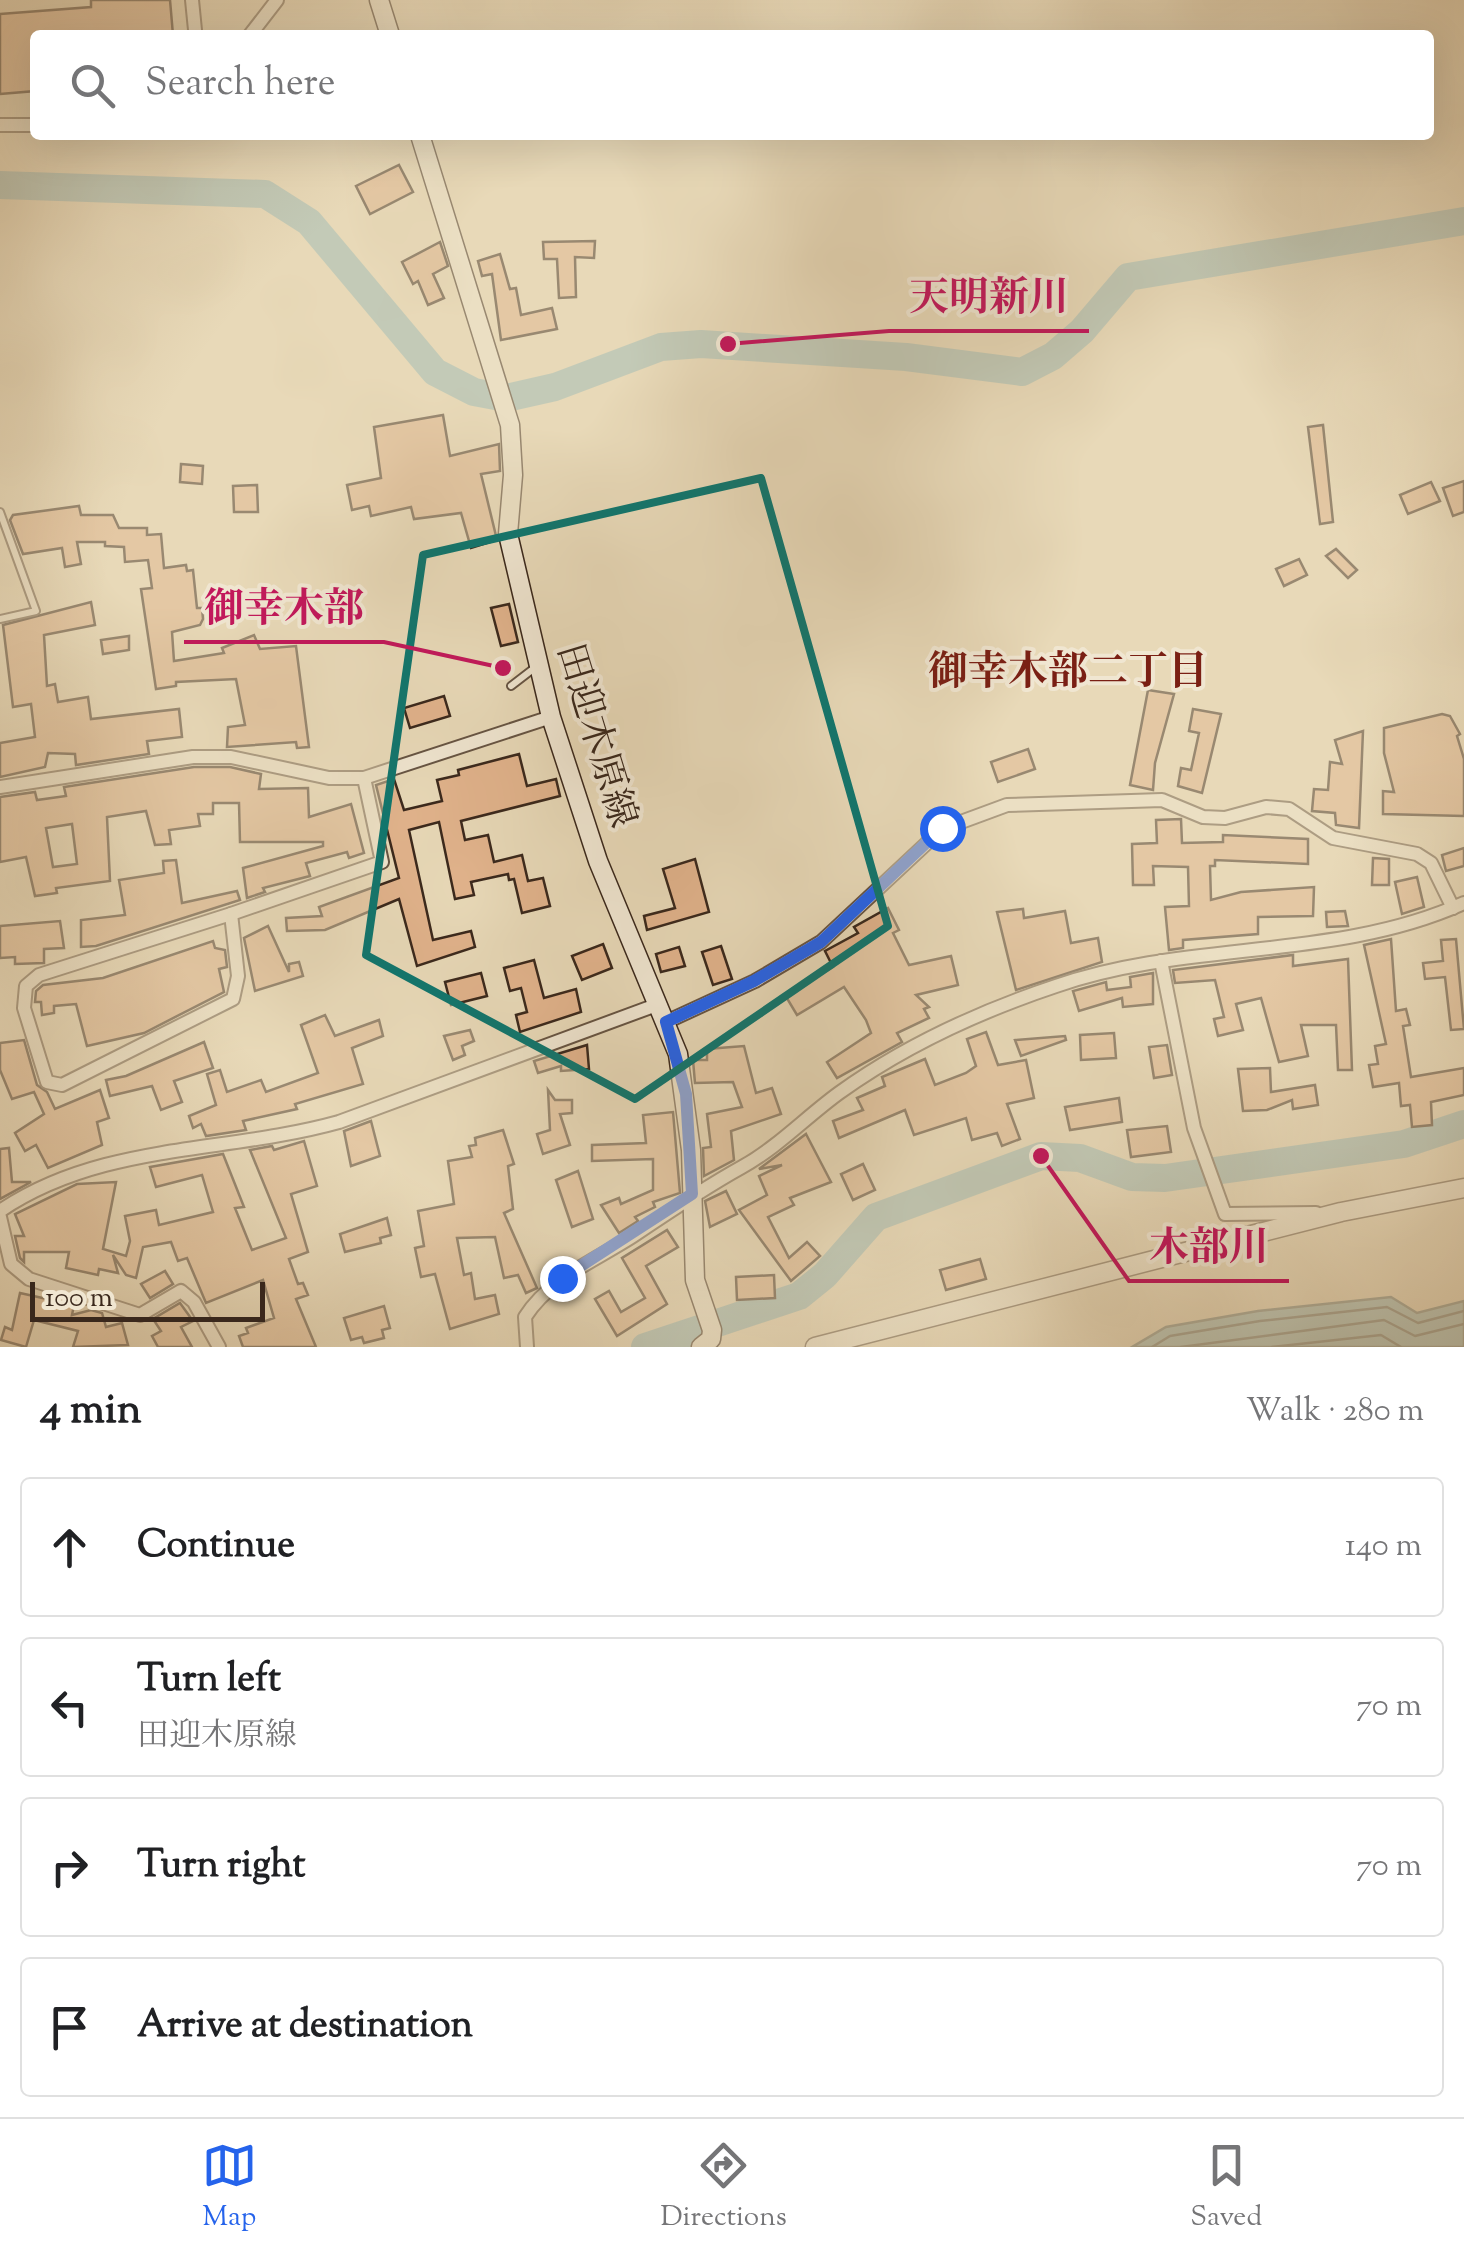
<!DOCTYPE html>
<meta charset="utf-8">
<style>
body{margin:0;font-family:"Sorts Mill Goudy","Noto Serif JP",serif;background:#f6f6f6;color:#202124}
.scale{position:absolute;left:30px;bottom:25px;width:235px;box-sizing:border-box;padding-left:10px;border:5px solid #3a281c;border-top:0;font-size:28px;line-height:35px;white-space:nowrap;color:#3a281c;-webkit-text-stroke:8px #f0e6d1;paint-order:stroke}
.stop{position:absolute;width:30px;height:30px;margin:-22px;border:8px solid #2563eb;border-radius:50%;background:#fff}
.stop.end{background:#2563eb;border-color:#fff;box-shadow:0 2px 10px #0008}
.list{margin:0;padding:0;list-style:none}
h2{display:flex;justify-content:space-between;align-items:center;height:130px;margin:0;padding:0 40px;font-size:42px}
h2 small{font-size:32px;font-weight:400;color:#757577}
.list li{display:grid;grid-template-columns:65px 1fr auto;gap:30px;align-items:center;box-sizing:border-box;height:140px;margin:0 20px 20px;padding:0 20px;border:2px solid #e0e0e0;border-radius:10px}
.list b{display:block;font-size:38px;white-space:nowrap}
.list p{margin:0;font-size:32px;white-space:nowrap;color:#757577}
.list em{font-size:32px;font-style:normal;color:#757577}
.icon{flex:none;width:55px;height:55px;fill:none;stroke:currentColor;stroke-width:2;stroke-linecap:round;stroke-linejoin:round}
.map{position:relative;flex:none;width:1464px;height:1347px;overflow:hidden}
.search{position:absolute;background:#fff;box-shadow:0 10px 40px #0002;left:30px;right:30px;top:30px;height:110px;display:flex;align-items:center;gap:25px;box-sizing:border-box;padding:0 35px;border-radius:10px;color:#757577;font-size:38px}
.sheet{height:770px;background:#fff}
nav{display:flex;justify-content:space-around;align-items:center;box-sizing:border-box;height:140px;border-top:2px solid #e0e0e0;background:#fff;font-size:28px;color:#757577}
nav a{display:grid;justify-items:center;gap:5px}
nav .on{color:#2563eb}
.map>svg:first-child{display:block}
</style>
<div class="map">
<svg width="1464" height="1347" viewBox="0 0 1464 1347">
<rect width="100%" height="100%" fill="#e8d9b8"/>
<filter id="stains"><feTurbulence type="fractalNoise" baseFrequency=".002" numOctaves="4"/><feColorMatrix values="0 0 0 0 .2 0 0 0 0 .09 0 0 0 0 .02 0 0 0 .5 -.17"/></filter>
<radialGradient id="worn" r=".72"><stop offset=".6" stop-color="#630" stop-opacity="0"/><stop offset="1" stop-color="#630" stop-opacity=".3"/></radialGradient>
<path fill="#98b9b6" stroke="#727f78" stroke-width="2.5" d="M 1391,1297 L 1417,1313 L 1464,1301 L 1464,1347 L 1132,1347 L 1166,1327 L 1258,1311 Z"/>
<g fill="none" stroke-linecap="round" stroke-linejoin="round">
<g stroke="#697069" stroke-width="2.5">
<path d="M 1152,1347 L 1170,1336 L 1260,1321 L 1387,1307 L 1418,1323 L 1464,1311"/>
<path d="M 1181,1347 L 1384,1320 L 1415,1336 L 1464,1324"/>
<path d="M 1272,1347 L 1381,1335 L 1401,1347"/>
</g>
<g stroke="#98b9b6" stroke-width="28">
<path d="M 0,185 L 265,194 L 309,222 L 435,372 L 474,392 L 506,398 L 555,387 L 661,347 L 701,344 L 906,357 L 1022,372 L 1053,356 L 1082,331 L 1128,277 L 1464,221"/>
<path d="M 645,1347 L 799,1296 L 825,1275 L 876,1217 L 1041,1156 L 1080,1158 L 1132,1177 L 1165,1178 L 1404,1144 L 1464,1124"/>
</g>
</g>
<g fill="#e1b38c" stroke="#3a281c" stroke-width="2.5" fill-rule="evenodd">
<path d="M 91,0 L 170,0 L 173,35 L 35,35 L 35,91 L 0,94 L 0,14 L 91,7 Z"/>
<path d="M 399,165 L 413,192 L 370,214 L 356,186 Z"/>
<path d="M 595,241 L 594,258 L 575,257 L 576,297 L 559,298 L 557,259 L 544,259 L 543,242 Z"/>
<path d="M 440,242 L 448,266 L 433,274 L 444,298 L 428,305 L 418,281 L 413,284 L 402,262 Z"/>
<path d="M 500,254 L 510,289 L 516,288 L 521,315 L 552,308 L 557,329 L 501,340 L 492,274 L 482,276 L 478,261 Z"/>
<path d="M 443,415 L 450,456 L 499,444 L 500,471 L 481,474 L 497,540 L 471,548 L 461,513 L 414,519 L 411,507 L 371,516 L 369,506 L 352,510 L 347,485 L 381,478 L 374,427 Z"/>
<path d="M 1323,425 L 1333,522 L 1320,524 L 1308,427 Z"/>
<path d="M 181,464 L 203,466 L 202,484 L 180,482 Z"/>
<path d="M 1464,481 L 1464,512 L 1453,516 L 1443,488 Z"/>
<path d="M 1431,482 L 1440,501 L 1408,514 L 1400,495 Z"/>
<path d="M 257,485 L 258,512 L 234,512 L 233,486 Z"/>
<path d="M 79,506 L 81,515 L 113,515 L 119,528 L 147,528 L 147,535 L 161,534 L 164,568 L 186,565 L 187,571 L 193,570 L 197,608 L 202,608 L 203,619 L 200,625 L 172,632 L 174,661 L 224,653 L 222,648 L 254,635 L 260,649 L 296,646 L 309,747 L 297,748 L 296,742 L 227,747 L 228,727 L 245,725 L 236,679 L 176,682 L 176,686 L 156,689 L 141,589 L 152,588 L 148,560 L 125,562 L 124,547 L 105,546 L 105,542 L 77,542 L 81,564 L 65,567 L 62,548 L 23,554 L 10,520 L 13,515 Z"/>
<path d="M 1336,549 L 1357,570 L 1348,578 L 1326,556 Z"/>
<path d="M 1299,559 L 1307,575 L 1284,586 L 1276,569 Z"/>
<path d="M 91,602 L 95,625 L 44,635 L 47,686 L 55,684 L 58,702 L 88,697 L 91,719 L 179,709 L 182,737 L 147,741 L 149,754 L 76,765 L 75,754 L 48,753 L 45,767 L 0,777 L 0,743 L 35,737 L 31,704 L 13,707 L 3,625 Z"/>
<path d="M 509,604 L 518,642 L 501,646 L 491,608 Z"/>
<path d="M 129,636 L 129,650 L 103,654 L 101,640 Z"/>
<path d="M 1148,690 L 1174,694 L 1155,763 L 1153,790 L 1130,785 Z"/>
<path d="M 444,696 L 450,716 L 410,728 L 404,708 Z"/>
<path d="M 1193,709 L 1221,714 L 1202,793 L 1178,786 L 1181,768 L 1191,770 L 1199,733 L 1189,731 Z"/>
<path d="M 1442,714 L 1450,716 L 1460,734 L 1457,736 L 1464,759 L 1464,816 L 1383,814 L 1383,791 L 1394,792 L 1384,753 L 1384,728 Z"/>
<path d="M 1363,731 L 1359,828 L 1336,825 L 1335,813 L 1312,811 L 1314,789 L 1328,790 L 1330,762 L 1342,764 L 1335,740 Z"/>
<path d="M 1028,749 L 1035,769 L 998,782 L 991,762 Z"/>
<path d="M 519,754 L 527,786 L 556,779 L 560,796 L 461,821 L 465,840 L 488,835 L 494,862 L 522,855 L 528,881 L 543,878 L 550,906 L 522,913 L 514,879 L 509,880 L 508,874 L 471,882 L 474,895 L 455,899 L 439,822 L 409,830 L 433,940 L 471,931 L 475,947 L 417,966 L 399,899 L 325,930 L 287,931 L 286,918 L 322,916 L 319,907 L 399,878 L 376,785 L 394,779 L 404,810 L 442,801 L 437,780 L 459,775 L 458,770 Z"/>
<path d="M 194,767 L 230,767 L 261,774 L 259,789 L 308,788 L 309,817 L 351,804 L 364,853 L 349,858 L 347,852 L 306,863 L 310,876 L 263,888 L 265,892 L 247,898 L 243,868 L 323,846 L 323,842 L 240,842 L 239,803 L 213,803 L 213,814 L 198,814 L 200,826 L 169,830 L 171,844 L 155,845 L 146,811 L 107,817 L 110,881 L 56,888 L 57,893 L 35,896 L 26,857 L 0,862 L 0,797 L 35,792 L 37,800 L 66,796 L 64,787 ZM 72,824 L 77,864 L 53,867 L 46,828 Z"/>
<path d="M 1181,819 L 1182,843 L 1223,842 L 1223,835 L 1308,839 L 1308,864 L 1215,860 L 1215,866 L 1210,866 L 1211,900 L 1241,892 L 1314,887 L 1313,916 L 1258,917 L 1258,934 L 1183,940 L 1183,948 L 1169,950 L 1165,907 L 1189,906 L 1188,867 L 1153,866 L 1154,885 L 1133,885 L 1132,844 L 1157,843 L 1156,820 Z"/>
<path d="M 1464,848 L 1464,866 L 1446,871 L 1442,855 Z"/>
<path d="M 1373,858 L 1389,859 L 1389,885 L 1372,885 Z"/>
<path d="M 695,859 L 709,912 L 647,930 L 644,916 L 675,908 L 663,869 Z"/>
<path d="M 176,860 L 182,903 L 237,891 L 240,900 L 96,946 L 81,947 L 81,920 L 125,915 L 119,880 L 164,873 L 163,861 Z"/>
<path d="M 1417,877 L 1424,907 L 1402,914 L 1395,882 Z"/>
<path d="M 888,908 L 899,930 L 893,933 L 909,965 L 951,956 L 958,985 L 916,995 L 929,1007 L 924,1009 L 929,1018 L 897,1033 L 902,1042 L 837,1078 L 827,1062 L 871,1033 L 866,1020 L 844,987 L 797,1015 L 785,995 L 833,967 L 825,951 L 858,933 L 854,927 Z"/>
<path d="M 1023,909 L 1024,918 L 1065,911 L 1071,943 L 1098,938 L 1102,962 L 1016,990 L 997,912 Z"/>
<path d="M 1345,911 L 1348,926 L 1327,927 L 1326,912 Z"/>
<path d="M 60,921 L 64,948 L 44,949 L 44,963 L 15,964 L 15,957 L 0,958 L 0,926 Z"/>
<path d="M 268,926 L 289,972 L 289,964 L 299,962 L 303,976 L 255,991 L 244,938 Z"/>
<path d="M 1391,939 L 1396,1011 L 1406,1009 L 1410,1025 L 1403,1026 L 1411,1077 L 1464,1068 L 1464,1095 L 1431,1102 L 1432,1125 L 1412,1127 L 1410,1105 L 1401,1106 L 1399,1083 L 1373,1087 L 1369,1065 L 1378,1064 L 1375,1046 L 1386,1044 L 1364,945 Z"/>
<path d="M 1456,939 L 1464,1029 L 1451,1030 L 1445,977 L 1425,979 L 1423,963 L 1443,961 L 1441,940 Z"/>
<path d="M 213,941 L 215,948 L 225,950 L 227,967 L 219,969 L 224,992 L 144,1033 L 87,1046 L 76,1004 L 54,1006 L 54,1013 L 42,1015 L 41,1002 L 35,1002 L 36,991 L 43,985 L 103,978 Z"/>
<path d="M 603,944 L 612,968 L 582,980 L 572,956 Z"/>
<path d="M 721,946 L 732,979 L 713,985 L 702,952 Z"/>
<path d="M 679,947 L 685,966 L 661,972 L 656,954 Z"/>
<path d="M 1293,955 L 1293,966 L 1348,959 L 1352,1070 L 1338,1070 L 1336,1025 L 1301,1025 L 1308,1056 L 1279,1062 L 1261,998 L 1236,1004 L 1243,1030 L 1218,1036 L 1214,1019 L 1224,1017 L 1215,980 L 1175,983 L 1173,970 Z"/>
<path d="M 534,960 L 544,998 L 576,989 L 581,1012 L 520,1032 L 516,1015 L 527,1012 L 521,988 L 510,991 L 504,968 Z"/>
<path d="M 481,973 L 487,996 L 451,1005 L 445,982 Z"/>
<path d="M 1153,973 L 1153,1004 L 1123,1007 L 1122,998 L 1079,1011 L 1073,991 L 1106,982 L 1107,990 L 1131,987 L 1130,977 Z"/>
<path d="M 325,1015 L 335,1036 L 379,1020 L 383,1036 L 352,1048 L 363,1084 L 295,1104 L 297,1109 L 243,1121 L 246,1130 L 206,1136 L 201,1124 L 193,1128 L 189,1116 L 216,1105 L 207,1074 L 220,1070 L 227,1092 L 261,1080 L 266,1092 L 318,1073 L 301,1025 Z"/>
<path d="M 470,1030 L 474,1041 L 462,1046 L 465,1055 L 453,1060 L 444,1036 Z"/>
<path d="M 986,1032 L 998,1065 L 1026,1060 L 1034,1098 L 1007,1104 L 1020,1139 L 1002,1146 L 997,1133 L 972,1140 L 966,1118 L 914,1135 L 905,1110 L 839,1138 L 833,1121 L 863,1110 L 857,1098 L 885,1086 L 882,1077 L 925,1059 L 935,1085 L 966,1073 L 976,1066 L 967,1039 Z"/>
<path d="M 1114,1033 L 1116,1058 L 1081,1060 L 1080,1035 Z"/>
<path d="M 1065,1036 L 1066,1040 L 1021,1056 L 1015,1040 Z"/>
<path d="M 24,1040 L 37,1085 L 47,1092 L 55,1109 L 100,1090 L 109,1118 L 97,1122 L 102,1145 L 48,1168 L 36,1145 L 25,1151 L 15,1133 L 44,1114 L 34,1092 L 12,1099 L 0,1070 L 0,1043 Z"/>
<path d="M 204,1042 L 213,1068 L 174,1081 L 182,1102 L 161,1110 L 152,1086 L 110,1096 L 106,1080 L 126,1076 Z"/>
<path d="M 587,1045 L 589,1069 L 561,1071 L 561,1066 L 538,1073 L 534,1061 Z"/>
<path d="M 1167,1045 L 1172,1075 L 1154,1078 L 1149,1047 Z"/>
<path d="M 744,1046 L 756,1093 L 772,1088 L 781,1114 L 731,1131 L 734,1160 L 704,1176 L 703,1148 L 711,1147 L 707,1114 L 742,1107 L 733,1082 L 695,1083 L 693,1060 L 707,1060 L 707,1049 Z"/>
<path d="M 1270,1068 L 1271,1092 L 1315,1085 L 1318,1105 L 1293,1109 L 1292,1100 L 1267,1110 L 1243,1111 L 1238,1069 Z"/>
<path d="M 548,1090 L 555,1100 L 572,1100 L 572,1113 L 560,1114 L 570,1145 L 543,1154 L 537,1134 L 550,1130 Z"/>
<path d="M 1119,1098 L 1122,1122 L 1070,1130 L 1065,1107 Z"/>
<path d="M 673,1112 L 680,1193 L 653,1202 L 655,1207 L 635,1217 L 638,1221 L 619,1233 L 601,1205 L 619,1198 L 621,1204 L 653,1190 L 653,1159 L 592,1161 L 592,1145 L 646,1143 L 643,1115 Z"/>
<path d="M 371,1121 L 380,1156 L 351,1166 L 344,1131 Z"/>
<path d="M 1167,1126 L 1171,1152 L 1131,1157 L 1127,1130 Z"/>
<path d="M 503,1130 L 514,1164 L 508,1166 L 513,1209 L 504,1213 L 537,1288 L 526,1293 L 518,1275 L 504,1278 L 495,1237 L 457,1238 L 464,1275 L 471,1273 L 475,1299 L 495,1295 L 499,1314 L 450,1329 L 435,1274 L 421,1277 L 415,1248 L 424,1246 L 418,1211 L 454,1204 L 448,1161 L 472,1157 L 469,1146 L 476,1145 L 475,1138 Z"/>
<path d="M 806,1134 L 831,1182 L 790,1198 L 794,1205 L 768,1217 L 789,1258 L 807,1242 L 820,1256 L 791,1281 L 739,1210 L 767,1195 L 759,1176 L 782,1165 L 759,1169 Z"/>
<path d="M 304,1141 L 317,1186 L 291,1194 L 308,1252 L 289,1259 L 298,1284 L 303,1283 L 308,1295 L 296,1299 L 316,1347 L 243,1347 L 239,1336 L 248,1333 L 246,1328 L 274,1318 L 263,1280 L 206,1303 L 187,1258 L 178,1261 L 171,1242 L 143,1247 L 136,1278 L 126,1275 L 113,1255 L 118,1273 L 99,1269 L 98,1275 L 66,1268 L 69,1252 L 24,1252 L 24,1262 L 20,1258 L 15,1236 L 24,1236 L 15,1214 L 77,1184 L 116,1182 L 103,1249 L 126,1256 L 130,1241 L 125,1216 L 156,1210 L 159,1225 L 213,1212 L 202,1175 L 156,1187 L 150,1167 L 223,1154 L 244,1207 L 235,1208 L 252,1250 L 286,1238 L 250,1150 L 272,1146 L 274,1150 Z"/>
<path d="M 9,1148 L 12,1182 L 31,1182 L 0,1199 L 0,1149 Z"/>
<path d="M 863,1164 L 875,1190 L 853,1200 L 841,1174 Z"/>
<path d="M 578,1171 L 593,1219 L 572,1227 L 556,1180 Z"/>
<path d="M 726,1191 L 737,1214 L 710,1227 L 705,1201 Z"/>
<path d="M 387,1218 L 391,1235 L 380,1238 L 381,1243 L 345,1252 L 340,1234 Z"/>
<path d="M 667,1230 L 678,1247 L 646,1266 L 667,1304 L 617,1336 L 595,1299 L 609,1291 L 621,1312 L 645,1298 L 622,1258 Z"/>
<path d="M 980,1259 L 986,1279 L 946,1290 L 940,1270 Z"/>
<path d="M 165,1271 L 173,1284 L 150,1298 L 141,1284 Z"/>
<path d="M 774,1275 L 775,1298 L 737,1300 L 736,1277 Z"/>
<path d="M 20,1293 L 74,1305 L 72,1315 L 91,1310 L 102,1313 L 106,1327 L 122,1323 L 128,1345 L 73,1347 L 78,1331 L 34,1320 L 26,1347 L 1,1340 L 5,1327 L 12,1330 Z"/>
<path d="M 180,1303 L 193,1321 L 181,1327 L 192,1347 L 158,1347 L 152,1336 L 161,1331 L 153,1319 Z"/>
<path d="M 384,1306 L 390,1328 L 382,1330 L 384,1338 L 364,1343 L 362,1337 L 351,1340 L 344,1318 Z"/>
</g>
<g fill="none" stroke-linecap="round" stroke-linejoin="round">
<g stroke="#665443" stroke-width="10">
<g id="service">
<path d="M 0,512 L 36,611 L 0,619"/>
<path d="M 511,686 L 537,666"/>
</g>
</g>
<g stroke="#665443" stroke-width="16">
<g id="minor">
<path d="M 192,0 L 195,30"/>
<path d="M 250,35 L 277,0"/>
<path d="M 0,125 L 35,125"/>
<path d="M 0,787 L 193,757 L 231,757 L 329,778 L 364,778 L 551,717"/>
<path d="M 231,914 L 238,976 L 233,999 L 62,1085 L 47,1082 L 24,1008 L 26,986 L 39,975 Z"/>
<path d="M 231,914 L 382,862 L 364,778"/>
<path d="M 1161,961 L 1194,1128 L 1225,1214 L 1316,1213"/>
<path d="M 666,1022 L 755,981 L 821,942 L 942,829 L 1007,805 L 1162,800 L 1203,817 L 1225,818 L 1266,807 L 1289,809 L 1333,838 L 1417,854 L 1431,863 L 1453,908"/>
<path d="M 0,1211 C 102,1142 224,1154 339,1122 L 659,1004"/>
<path d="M 0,1217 L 11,1264 L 29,1279 L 140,1315 L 181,1291 L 194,1302 L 219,1347"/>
<path d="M 527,1347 L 525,1317 C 550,1278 596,1260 633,1236 C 670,1211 704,1188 742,1167 C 778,1147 806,1117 839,1093 C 903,1047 981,1011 1056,986 C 1188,940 1336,961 1464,903"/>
</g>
</g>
<g stroke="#665443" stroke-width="21">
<path id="tertiary" d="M 815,1347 L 1341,1212 L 1464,1188"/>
</g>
<g stroke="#3a281c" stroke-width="21">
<g id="secondary">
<path d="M 379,0 L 390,35"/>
<path d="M 420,135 L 510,425 L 513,475 L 508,534 L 551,717 L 598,861 L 678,1054 L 691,1150 L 695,1280 L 712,1330 L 711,1339 L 701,1347"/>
</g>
</g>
<use href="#service" stroke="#f0e6d1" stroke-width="6"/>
<use href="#minor" stroke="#f0e6d1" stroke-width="12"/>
<use href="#tertiary" stroke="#f0e6d1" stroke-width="18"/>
<use href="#secondary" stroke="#f0e6d1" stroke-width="18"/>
</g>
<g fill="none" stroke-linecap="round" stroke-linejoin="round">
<path stroke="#2563eb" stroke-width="12" d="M 562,1278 L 692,1194 L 686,1094 L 666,1022 L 754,981 L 821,942 L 942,828"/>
</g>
<path d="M0 0H1464V1347H0ZM 761,478 L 888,926 L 635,1099 L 366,955 L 423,555 Z" fill="#e8d9b8" fill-opacity=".55" fill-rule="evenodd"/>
<path fill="none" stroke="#0f766e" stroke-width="8" stroke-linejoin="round" d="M 761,478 L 888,926 L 635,1099 L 366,955 L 423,555 Z"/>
<g text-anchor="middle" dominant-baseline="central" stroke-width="8" stroke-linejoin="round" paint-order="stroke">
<g font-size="38" fill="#3a281c" stroke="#f0e6d1">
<text transform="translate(594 736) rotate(73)">田迎木原線</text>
</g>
<g font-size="40" font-weight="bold" fill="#7a1f14" stroke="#f0e6d1">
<text x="1068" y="674">御幸木部二丁目</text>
</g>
</g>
<path fill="none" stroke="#c2185b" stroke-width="4" d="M728 344L889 331H1089M503 668L384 642H184M1041 1156L1129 1281H1289"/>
<g fill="#c2185b" stroke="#f0e6d1" stroke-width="4">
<circle cx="728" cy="344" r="10"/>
<circle cx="503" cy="668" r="10"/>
<circle cx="1041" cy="1156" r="10"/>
</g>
<g font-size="40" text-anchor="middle" font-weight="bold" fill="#c2185b" stroke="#f0e6d1" stroke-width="8" stroke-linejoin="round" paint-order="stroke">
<text x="989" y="310">天明新川</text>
<text x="284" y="621">御幸木部</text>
<text x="1209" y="1260">木部川</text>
</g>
<rect width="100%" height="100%" filter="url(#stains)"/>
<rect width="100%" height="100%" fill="url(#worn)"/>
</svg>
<div class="scale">100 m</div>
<div class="stop" style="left:942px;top:828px"></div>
<div class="stop end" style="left:562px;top:1278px"></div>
<div class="search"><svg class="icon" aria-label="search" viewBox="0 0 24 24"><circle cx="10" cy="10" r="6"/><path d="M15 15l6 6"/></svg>Search here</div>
</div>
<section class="sheet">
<h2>4 min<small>Walk · 280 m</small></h2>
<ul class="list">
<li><svg class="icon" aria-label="ahead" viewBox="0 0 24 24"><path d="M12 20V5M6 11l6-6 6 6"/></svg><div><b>Continue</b></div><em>140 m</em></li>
<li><svg class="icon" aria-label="left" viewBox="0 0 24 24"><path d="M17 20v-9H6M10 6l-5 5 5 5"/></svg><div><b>Turn left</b><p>田迎木原線</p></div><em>70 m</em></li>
<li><svg class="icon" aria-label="right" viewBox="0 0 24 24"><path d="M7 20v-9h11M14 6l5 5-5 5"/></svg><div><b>Turn right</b></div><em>70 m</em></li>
<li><svg class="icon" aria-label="arrive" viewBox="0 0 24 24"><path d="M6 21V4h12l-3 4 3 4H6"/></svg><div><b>Arrive at destination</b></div></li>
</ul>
</section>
<nav>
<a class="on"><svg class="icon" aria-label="map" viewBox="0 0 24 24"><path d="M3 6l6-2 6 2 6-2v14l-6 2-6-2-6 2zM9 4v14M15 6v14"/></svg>Map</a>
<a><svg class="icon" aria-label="directions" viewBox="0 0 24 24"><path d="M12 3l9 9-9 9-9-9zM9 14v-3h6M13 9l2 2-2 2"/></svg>Directions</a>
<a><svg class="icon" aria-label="saved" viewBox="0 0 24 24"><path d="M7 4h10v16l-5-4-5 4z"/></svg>Saved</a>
</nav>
